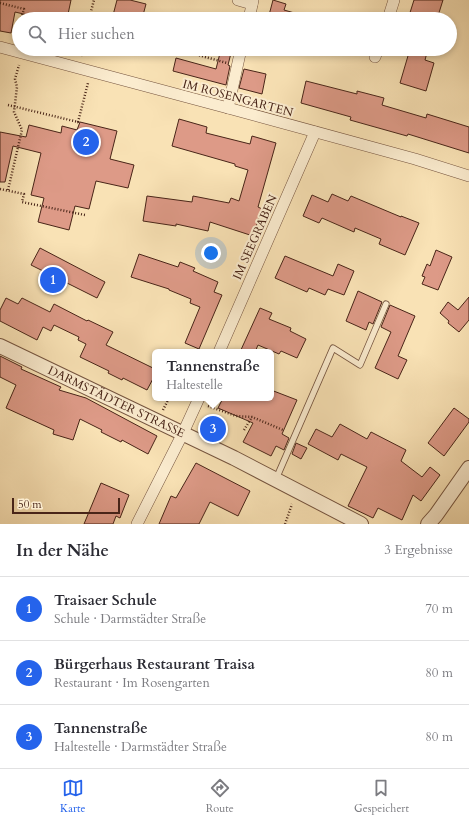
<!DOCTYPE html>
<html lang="de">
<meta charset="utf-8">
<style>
body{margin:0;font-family:Cardo,serif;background:#f2f2f3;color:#2b2b33}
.scale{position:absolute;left:12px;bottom:10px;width:108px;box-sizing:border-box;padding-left:4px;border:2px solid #492518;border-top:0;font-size:11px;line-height:14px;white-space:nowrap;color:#492518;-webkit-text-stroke:3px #fbeccf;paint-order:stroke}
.you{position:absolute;left:211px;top:253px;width:14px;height:14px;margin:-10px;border:3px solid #fff;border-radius:50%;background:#1a73e8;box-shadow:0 0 0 6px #1a73e833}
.badge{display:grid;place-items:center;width:26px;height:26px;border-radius:50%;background:#2563eb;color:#fff;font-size:13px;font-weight:700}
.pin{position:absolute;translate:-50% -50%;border:2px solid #fff;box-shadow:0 1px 4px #0006}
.popup{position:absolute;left:152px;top:349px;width:122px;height:52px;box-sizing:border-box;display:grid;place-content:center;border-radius:6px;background:#fff;filter:drop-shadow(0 1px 3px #0005);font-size:13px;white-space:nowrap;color:#7c7c81}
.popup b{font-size:15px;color:#2b2b33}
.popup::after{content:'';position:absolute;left:50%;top:100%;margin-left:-8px;border:8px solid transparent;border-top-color:#fff}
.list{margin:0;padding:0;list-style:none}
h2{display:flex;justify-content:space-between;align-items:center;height:52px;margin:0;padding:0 16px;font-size:17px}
h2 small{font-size:13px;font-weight:400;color:#7c7c81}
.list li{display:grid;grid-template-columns:26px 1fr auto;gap:12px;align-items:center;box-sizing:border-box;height:64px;padding:0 16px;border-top:1px solid #e1e1e2}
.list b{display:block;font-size:15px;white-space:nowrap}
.list p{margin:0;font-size:13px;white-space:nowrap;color:#7c7c81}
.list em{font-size:13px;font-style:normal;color:#7c7c81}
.icon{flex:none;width:22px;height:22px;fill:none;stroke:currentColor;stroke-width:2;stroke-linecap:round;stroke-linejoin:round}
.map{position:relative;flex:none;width:469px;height:524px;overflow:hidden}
.search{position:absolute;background:#fff;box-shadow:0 2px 6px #0003;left:12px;right:12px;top:12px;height:44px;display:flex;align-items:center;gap:10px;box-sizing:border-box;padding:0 14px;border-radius:22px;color:#7c7c81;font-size:15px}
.sheet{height:244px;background:#fff}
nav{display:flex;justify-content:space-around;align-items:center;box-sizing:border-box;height:56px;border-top:1px solid #e1e1e2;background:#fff;font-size:11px;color:#7c7c81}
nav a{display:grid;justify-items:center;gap:2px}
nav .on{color:#2563eb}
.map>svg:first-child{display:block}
</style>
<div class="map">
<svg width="469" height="524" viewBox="0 0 469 524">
<rect width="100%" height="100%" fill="#f9e2b5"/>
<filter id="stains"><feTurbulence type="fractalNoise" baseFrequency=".005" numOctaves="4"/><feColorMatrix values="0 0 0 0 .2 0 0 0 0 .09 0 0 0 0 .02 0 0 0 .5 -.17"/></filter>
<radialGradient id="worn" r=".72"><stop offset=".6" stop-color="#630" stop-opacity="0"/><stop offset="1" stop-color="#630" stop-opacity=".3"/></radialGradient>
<g fill="#dd9a87" stroke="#492518">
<path d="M 0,0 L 71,0 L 67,19 L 45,19 L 15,12 L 11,33 L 0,31 Z"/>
<path d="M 117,0 L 130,0 L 146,4 L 142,19 L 112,19 Z"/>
<path d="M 273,0 L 286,4 L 284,10 L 305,16 L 304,19 L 268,19 Z"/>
<path d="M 414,0 L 443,0 L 437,19 L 408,19 Z"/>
<path d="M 221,49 L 232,49 L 228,65 L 230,66 L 226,85 L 173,71 L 176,58 L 216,69 Z"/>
<path d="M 410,49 L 428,49 L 425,60 L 434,63 L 426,91 L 400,83 Z"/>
<path d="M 244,69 L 266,74 L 262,94 L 239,88 Z"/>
<path d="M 306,81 L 357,94 L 357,91 L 384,98 L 382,105 L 426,118 L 427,114 L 469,127 L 469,153 L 408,134 L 407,136 L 350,120 L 351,117 L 301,103 Z"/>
<path d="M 179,119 L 207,127 L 206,133 L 250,144 L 252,136 L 276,143 L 258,207 L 262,209 L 253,236 L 210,222 L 208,231 L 176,224 L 176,226 L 143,221 L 147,196 L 192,202 L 193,196 L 229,203 L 231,198 L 239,201 L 248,170 L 235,166 L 235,164 L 172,146 Z"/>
<path d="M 80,122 L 117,131 L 110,159 L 134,165 L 128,188 L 96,181 L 89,209 L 75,206 L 69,230 L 38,222 L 44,198 L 31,195 L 41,153 L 13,146 L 5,182 L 0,182 L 0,132 L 26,137 L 29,125 L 61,133 L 62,126 L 77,130 Z"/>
<path d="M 332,194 L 348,201 L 351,196 L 401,217 L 401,216 L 419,223 L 405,255 L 379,244 L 381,239 L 355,228 L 354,232 L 322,218 L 319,223 L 303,216 L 312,195 L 328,202 Z"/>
<path d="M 40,248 L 105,282 L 97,298 L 31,265 Z"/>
<path d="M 436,250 L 452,257 L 438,290 L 422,284 L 425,277 L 422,276 L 427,264 L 430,266 Z"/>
<path d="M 139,254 L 178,267 L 180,262 L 195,268 L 193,271 L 218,282 L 214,292 L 222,295 L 199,349 L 185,343 L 200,307 L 190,303 L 191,299 L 169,290 L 169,289 L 131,277 Z"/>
<path d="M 285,256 L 333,276 L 338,264 L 354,271 L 344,295 L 328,289 L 325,295 L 309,288 L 307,292 L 275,278 Z"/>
<path d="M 358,291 L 382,302 L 373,324 L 369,322 L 366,330 L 346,321 Z"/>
<path d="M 469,297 L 469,320 L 459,332 L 448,323 L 449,321 L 440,313 L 448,302 L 458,310 Z"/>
<path d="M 6,298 L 18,304 L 22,298 L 50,312 L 54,304 L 87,321 L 88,320 L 113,332 L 106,345 L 155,369 L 155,375 L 147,390 L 123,378 L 122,380 L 108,373 L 109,371 L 80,357 L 86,344 L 78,340 L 79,337 L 54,325 L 51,331 L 43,327 L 37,340 L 0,321 L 0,310 Z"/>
<path d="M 390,305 L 415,316 L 398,356 L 407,360 L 398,379 L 375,368 L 391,332 L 381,327 Z"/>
<path d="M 260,308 L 272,313 L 269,319 L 291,328 L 290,331 L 306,339 L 297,358 L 281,351 L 279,354 L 258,345 L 255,352 L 240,352 Z"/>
<path d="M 0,356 L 22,367 L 21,369 L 61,387 L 59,390 L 86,398 L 157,436 L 148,454 L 122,440 L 121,442 L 101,432 L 102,430 L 80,419 L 73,440 L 53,434 L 54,430 L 6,408 L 16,385 L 0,377 Z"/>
<path d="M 271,390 L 297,400 L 282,434 L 289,438 L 284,450 L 276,446 L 271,456 L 243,442 L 253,423 L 218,408 L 223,398 L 271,398 Z"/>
<path d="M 454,408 L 469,419 L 469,422 L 444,456 L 428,443 Z"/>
<path d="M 340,424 L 367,439 L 371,432 L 406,450 L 401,461 L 422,477 L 430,467 L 440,475 L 421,501 L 413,495 L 402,520 L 378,508 L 373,518 L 348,506 L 367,467 L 341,454 L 338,460 L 308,444 L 316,429 L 332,437 Z"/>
<path d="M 296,443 L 307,448 L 301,459 L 292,454 Z"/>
<path d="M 196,463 L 250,491 L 238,516 L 210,502 L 199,524 L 159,524 L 171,496 L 176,498 Z"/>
<path d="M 101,483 L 129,495 L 120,518 L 116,516 L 113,524 L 84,524 Z"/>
</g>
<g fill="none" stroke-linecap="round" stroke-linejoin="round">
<g stroke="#75543f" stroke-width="7">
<path id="service" d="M 276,479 L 333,348 L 360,365 L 386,304"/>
</g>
<g stroke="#75543f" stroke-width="12">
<g id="minor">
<path d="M 238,0 L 252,4"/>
<path d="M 249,19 L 253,0"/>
<path d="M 388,19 L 394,0"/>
<path d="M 0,47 L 228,108 L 415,159 L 469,176"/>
<path d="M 375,57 L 378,49"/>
<path d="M 228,108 L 241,49"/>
<path d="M 219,352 L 315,132"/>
<path d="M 137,524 L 183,433 L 199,398"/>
</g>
</g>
<g stroke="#75543f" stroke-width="16">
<g id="tertiary">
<path id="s1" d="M 0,346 L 234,458 L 361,524"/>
<path d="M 428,524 L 436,515 L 469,468"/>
</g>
</g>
<g stroke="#492518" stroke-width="2.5" stroke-dasharray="1 2" stroke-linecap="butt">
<path d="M 0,3 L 24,9 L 21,19"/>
<path d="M 89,19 L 94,0"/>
<path d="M 176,49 L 227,63"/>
<path d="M 81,56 L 83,49"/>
<path d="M 8,105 L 78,122 L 79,124"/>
<path d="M 78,122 L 88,83"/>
<path d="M 0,189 L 24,194 L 22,202 L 85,215"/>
<path d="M 8,190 L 22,130 L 14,112 L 17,87 L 15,79 L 19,65"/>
<path d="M 208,406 L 236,416 L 252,417 L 283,430"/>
<path d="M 163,410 L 169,398"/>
<path d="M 244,430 L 252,417"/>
<path d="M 285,524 L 292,504"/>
</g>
<use href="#service" stroke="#fbeccf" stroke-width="5.5"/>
<use href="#minor" stroke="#fbeccf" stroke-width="11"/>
<use href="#tertiary" stroke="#fbeccf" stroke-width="14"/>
</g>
<g text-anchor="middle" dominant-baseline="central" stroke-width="4" stroke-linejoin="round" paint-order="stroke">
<g font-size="12" fill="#492518" stroke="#fbeccf">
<text transform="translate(238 98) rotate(15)">IM ROSENGARTEN</text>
<text transform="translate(255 237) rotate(-66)">IM SEEGRABEN</text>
<text stroke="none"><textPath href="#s1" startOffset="129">DARMSTÄDTER STRASSE</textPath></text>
</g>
</g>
<rect width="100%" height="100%" filter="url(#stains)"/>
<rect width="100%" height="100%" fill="url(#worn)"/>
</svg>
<div class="scale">50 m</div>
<div class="you"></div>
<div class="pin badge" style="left:53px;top:280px">1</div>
<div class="pin badge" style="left:86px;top:142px">2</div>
<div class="pin badge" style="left:213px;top:429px">3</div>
<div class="popup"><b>Tannenstraße</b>Haltestelle</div>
<div class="search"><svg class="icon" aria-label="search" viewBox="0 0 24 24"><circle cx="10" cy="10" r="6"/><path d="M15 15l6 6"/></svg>Hier suchen</div>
</div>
<section class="sheet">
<h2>In der Nähe<small>3 Ergebnisse</small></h2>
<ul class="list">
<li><span class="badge">1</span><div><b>Traisaer Schule</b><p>Schule · Darmstädter Straße</p></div><em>70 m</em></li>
<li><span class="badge">2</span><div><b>Bürgerhaus Restaurant Traisa</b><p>Restaurant · Im Rosengarten</p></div><em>80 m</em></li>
<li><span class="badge">3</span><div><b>Tannenstraße</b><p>Haltestelle · Darmstädter Straße</p></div><em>80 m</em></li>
</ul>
</section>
<nav>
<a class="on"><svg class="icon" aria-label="map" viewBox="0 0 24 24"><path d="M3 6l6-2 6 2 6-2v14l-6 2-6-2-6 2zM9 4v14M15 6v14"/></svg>Karte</a>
<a><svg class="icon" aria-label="directions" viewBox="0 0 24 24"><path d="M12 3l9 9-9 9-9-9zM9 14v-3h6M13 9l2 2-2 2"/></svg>Route</a>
<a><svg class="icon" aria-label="saved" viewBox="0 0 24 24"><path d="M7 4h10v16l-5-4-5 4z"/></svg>Gespeichert</a>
</nav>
